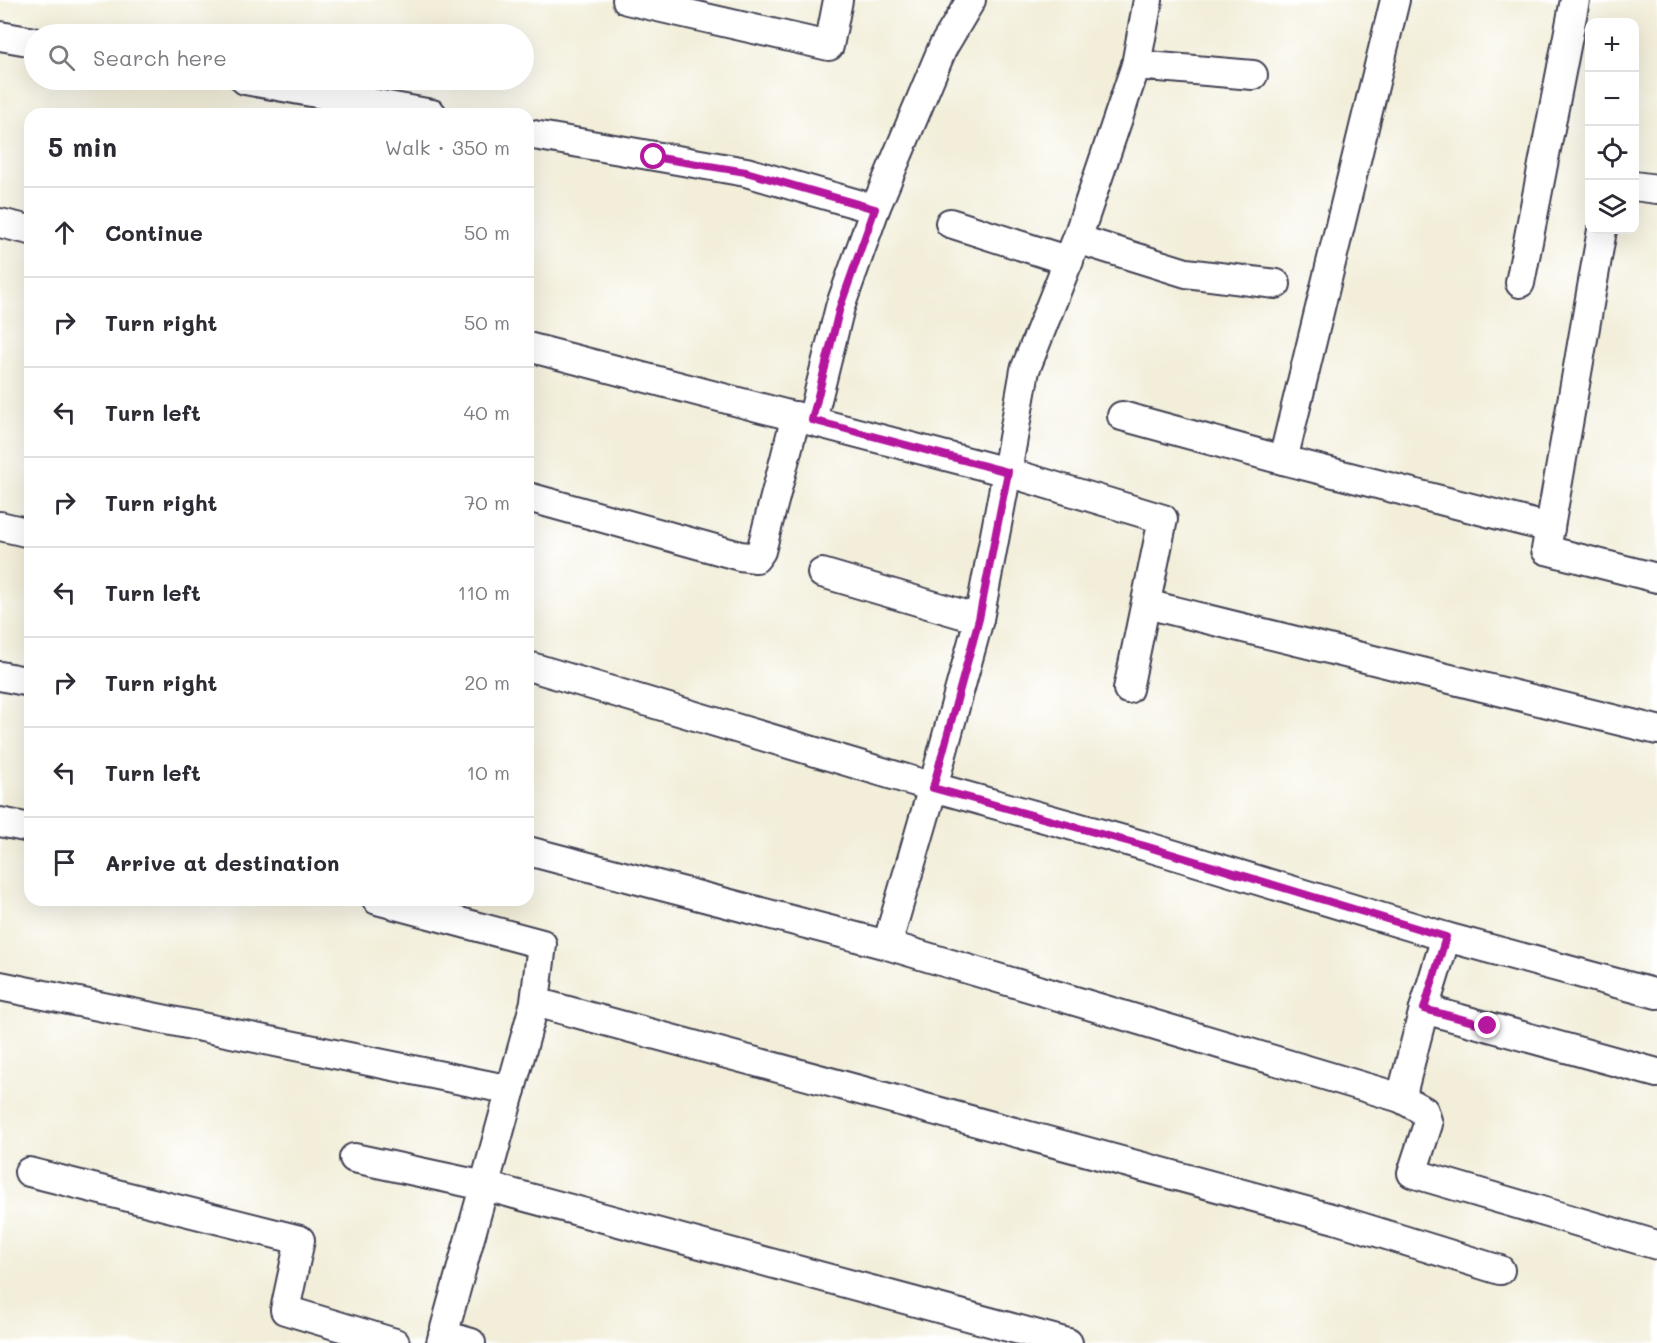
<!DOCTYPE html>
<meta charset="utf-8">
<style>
body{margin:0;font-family:Mali,sans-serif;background:#f7f7f7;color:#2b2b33}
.controls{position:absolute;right:18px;top:18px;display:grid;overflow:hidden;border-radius:12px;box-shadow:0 6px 24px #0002}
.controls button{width:54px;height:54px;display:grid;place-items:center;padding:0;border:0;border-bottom:2px solid #e1e1e2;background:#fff;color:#2b2b33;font:30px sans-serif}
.stop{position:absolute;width:18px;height:18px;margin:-14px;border:4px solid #b5179e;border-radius:50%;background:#fff}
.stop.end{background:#b5179e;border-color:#fff;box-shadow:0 2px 6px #0008}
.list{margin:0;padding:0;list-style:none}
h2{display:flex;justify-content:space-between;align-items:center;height:78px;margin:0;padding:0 24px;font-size:26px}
h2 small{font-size:20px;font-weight:400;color:#7c7c81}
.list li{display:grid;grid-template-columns:39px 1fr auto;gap:18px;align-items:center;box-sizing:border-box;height:90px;padding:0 24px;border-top:2px solid #e1e1e2}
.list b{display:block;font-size:22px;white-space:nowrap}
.list em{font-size:20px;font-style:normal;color:#7c7c81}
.icon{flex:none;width:33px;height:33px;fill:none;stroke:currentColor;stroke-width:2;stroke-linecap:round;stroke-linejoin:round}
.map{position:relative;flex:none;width:1657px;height:1343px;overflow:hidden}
.search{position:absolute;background:#fff;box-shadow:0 6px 24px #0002;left:24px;top:24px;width:510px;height:66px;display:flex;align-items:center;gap:15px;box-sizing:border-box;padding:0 21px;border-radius:33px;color:#7c7c81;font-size:22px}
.panel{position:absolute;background:#fff;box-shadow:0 6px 24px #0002;left:24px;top:108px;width:510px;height:798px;border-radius:18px}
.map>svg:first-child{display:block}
</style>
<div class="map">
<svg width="1657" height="1343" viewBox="0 0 1657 1343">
<rect width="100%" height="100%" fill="#fff"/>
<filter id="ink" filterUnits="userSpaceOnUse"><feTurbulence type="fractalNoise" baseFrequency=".0167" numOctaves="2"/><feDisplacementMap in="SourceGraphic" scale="12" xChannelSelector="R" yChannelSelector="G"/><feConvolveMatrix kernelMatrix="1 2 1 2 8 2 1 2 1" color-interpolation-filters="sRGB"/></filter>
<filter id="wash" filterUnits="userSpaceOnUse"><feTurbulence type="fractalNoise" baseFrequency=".008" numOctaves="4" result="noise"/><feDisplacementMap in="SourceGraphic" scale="24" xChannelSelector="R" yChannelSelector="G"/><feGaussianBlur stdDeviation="1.35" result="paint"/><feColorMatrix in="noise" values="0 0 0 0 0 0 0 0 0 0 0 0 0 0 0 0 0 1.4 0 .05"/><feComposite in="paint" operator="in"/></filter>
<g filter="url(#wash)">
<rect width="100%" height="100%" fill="#f2eed9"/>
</g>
<g filter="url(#ink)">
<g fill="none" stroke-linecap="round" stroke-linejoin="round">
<g stroke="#414153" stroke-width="32">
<g id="street">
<path d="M 627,0 L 829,46 L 838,0"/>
<path d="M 1148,0 L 1136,65 L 1077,239 L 1186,273 L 1276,284"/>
<path d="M 0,36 L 34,42"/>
<path d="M 1136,65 L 1253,75"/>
<path d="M 245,80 L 432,114"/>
<path d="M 528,134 L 746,172 L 875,209"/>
<path d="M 1634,186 L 1657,189"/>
<path d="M 0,223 L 30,230"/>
<path d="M 950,223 L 1069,261"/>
<path d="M 1602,230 L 1546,550 L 1657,578"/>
<path d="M 1077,239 L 1025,370 L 1007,472 L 1163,519 L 1128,689"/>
<path d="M 1520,283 L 1575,0"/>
<path d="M 528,347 L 1007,472 L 979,619 L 933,787 L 528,666"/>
<path d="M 1122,416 L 1283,460 L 1550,528"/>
<path d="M 812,420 L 840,307 L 875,209 L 943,47 L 971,0"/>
<path d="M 1283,460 L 1395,0"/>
<path d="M 528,497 L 740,556 L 756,558 L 761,551 L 796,416"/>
<path d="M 0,526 L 30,533"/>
<path d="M 822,573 L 979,619"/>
<path d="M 1146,604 L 1657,730"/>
<path d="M 0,676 L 30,682"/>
<path d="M 0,822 L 30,828"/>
<path d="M 528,851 L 887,945 L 1401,1098 L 1424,1009 L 1446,937 L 1145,846 L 933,787 L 887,945"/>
<path d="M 377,900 L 542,944 L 535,1002"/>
<path d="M 1446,937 L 1657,994"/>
<path d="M 0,986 L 511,1090"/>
<path d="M 1424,1009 L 1657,1073"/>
<path d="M 1401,1098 L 1424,1111 L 1428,1124 L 1412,1173 L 1657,1245"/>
<path d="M 354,1158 L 485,1186 L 1068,1343"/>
<path d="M 29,1172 L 300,1240 L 285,1310 L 395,1343"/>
<path d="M 443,1335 L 471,1343"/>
<path d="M 441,1343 L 535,1002 L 1335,1219 L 1500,1270"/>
</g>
</g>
<use href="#street" stroke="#fff" stroke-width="28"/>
</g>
</g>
<g fill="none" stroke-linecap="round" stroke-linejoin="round" filter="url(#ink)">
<path stroke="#b5179e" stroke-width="8" d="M 654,157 L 746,172 L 875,209 L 840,307 L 812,420 L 1008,472 L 979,619 L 933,788 L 1145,846 L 1446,937 L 1424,1009 L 1488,1026"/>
</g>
</svg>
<div class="controls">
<button>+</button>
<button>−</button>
<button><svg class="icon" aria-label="locate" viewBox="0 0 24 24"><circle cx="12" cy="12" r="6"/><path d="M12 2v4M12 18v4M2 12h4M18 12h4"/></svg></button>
<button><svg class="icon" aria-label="layers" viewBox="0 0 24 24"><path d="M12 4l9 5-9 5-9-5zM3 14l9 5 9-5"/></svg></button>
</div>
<div class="stop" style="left:654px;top:157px"></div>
<div class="stop end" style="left:1488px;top:1026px"></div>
<div class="search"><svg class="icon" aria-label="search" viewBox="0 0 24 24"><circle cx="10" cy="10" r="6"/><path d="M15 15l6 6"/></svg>Search here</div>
<section class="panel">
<h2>5 min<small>Walk · 350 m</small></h2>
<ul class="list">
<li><svg class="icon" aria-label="ahead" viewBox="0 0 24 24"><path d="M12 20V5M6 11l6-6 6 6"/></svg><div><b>Continue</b></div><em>50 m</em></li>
<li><svg class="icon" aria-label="right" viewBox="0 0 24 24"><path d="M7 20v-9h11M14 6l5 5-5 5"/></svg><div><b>Turn right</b></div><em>50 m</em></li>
<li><svg class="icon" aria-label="left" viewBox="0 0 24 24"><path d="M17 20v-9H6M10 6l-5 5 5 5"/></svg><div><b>Turn left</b></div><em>40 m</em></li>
<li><svg class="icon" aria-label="right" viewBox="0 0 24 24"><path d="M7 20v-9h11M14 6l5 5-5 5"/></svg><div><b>Turn right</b></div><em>70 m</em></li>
<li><svg class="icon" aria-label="left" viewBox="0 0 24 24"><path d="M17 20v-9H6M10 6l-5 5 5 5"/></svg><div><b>Turn left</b></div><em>110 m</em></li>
<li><svg class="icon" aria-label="right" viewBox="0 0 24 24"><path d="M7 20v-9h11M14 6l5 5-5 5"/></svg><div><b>Turn right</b></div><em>20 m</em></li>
<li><svg class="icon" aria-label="left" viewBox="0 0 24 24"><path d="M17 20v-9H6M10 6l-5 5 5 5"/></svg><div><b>Turn left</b></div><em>10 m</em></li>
<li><svg class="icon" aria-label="arrive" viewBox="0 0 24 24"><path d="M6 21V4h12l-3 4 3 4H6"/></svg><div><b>Arrive at destination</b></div></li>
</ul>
</section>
</div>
